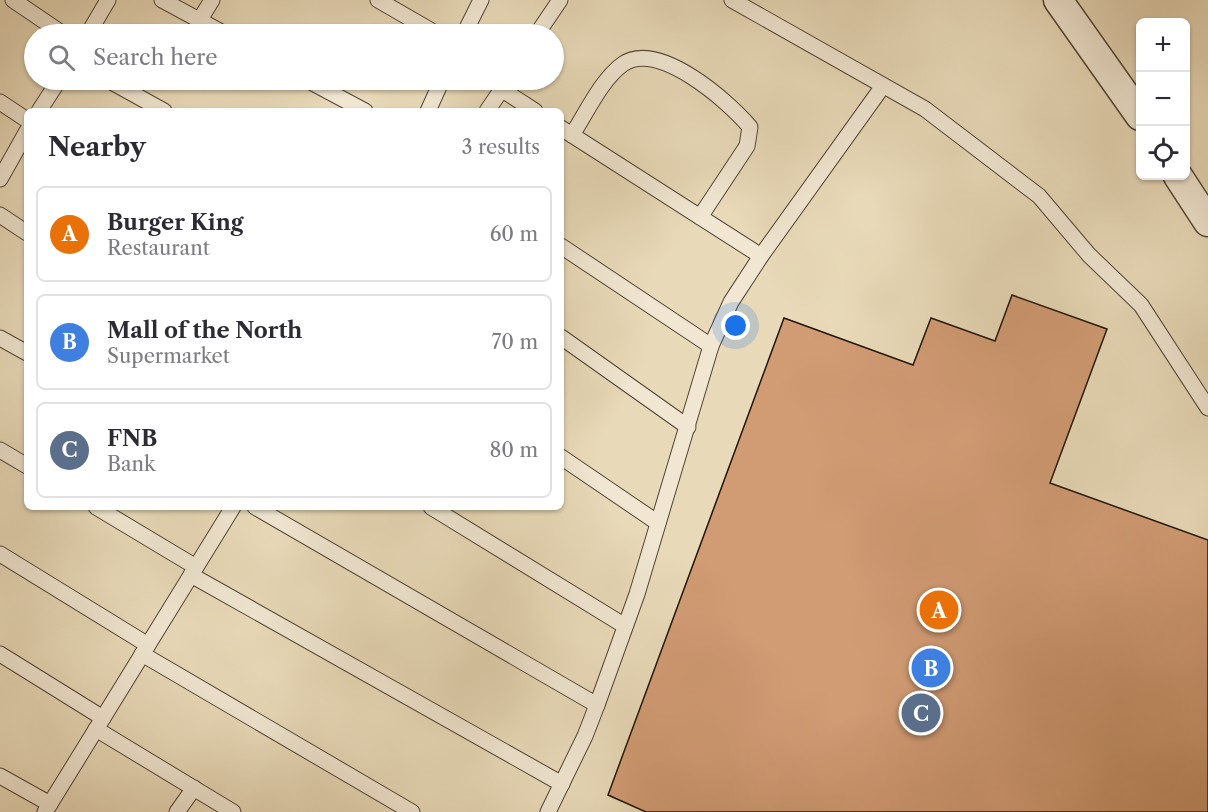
<!DOCTYPE html>
<meta charset="utf-8">
<style>
body{margin:0;font-family:"Libre Caslon Text",serif;background:#f2f2f3;color:#2b2b33}
.controls{position:absolute;right:18px;top:18px;display:grid;overflow:hidden;border-radius:9px;box-shadow:0 2px 4px #0004}
.controls button{width:54px;height:54px;display:grid;place-items:center;padding:0;border:0;border-bottom:2px solid #e1e1e2;background:#fff;color:#2b2b33;font:30px sans-serif}
.you{position:absolute;left:736px;top:326px;width:21px;height:21px;margin:-15px;border:4px solid #fff;border-radius:50%;background:#1a73e8;box-shadow:0 0 0 9px #1a73e833}
.badge{display:grid;place-items:center;width:39px;height:39px;border-radius:50%;background:#8f2418;color:#fff;font-size:20px;font-weight:700}
.pin{position:absolute;translate:-50% -50%;border:3px solid #fff;box-shadow:0 2px 6px #0006}
.list{margin:0;padding:0;list-style:none}
h2{display:flex;justify-content:space-between;align-items:center;height:78px;margin:0;padding:0 24px;font-size:26px}
h2 small{font-size:20px;font-weight:400;color:#7c7c81}
.list li{display:grid;grid-template-columns:39px 1fr auto;gap:18px;align-items:center;box-sizing:border-box;height:96px;margin:0 12px 12px;padding:0 12px;border:2px solid #e1e1e2;border-radius:9px}
.list b{display:block;font-size:22px;white-space:nowrap}
.list p{margin:0;font-size:20px;white-space:nowrap;color:#7c7c81}
.list em{font-size:20px;font-style:normal;color:#7c7c81}
.icon{flex:none;width:33px;height:33px;fill:none;stroke:currentColor;stroke-width:2;stroke-linecap:round;stroke-linejoin:round}
.map{position:relative;flex:none;width:1208px;height:812px;overflow:hidden}
.search{position:absolute;background:#fff;box-shadow:0 2px 4px #0004;left:24px;top:24px;width:540px;height:66px;display:flex;align-items:center;gap:15px;box-sizing:border-box;padding:0 21px;border-radius:33px;color:#7c7c81;font-size:22px}
.panel{position:absolute;background:#fff;box-shadow:0 2px 4px #0004;left:24px;top:108px;width:540px;height:402px;border-radius:9px}
.map>svg:first-child{display:block}
</style>
<div class="map">
<svg width="1208" height="812" viewBox="0 0 1208 812">
<rect width="100%" height="100%" fill="#e8d9b8"/>
<filter id="stains"><feTurbulence type="fractalNoise" baseFrequency=".00333" numOctaves="4"/><feColorMatrix values="0 0 0 0 .2 0 0 0 0 .09 0 0 0 0 .02 0 0 0 .5 -.17"/></filter>
<radialGradient id="worn" r=".72"><stop offset=".6" stop-color="#630" stop-opacity="0"/><stop offset="1" stop-color="#630" stop-opacity=".3"/></radialGradient>
<path fill="#d19b74" stroke="#1f1509" stroke-width="1.5" d="M 1012,295 L 1107,329 L 1050,483 L 1208,540 L 1208,812 L 646,812 L 608,795 L 784,318 L 913,365 L 931,318 L 995,341 Z"/>
<g fill="none" stroke-linecap="round" stroke-linejoin="round">
<g stroke="#514635" stroke-width="17">
<g id="lane">
<path d="M 13,0 L 63,34"/>
<path d="M 162,0 L 225,34"/>
<path d="M 378,0 L 437,34"/>
<path d="M 732,0 L 925,109 L 1039,196 L 1089,255 L 1141,305 L 1208,408"/>
<path d="M 199,21 L 212,0"/>
<path d="M 88,34 L 108,0"/>
<path d="M 464,34 L 481,0"/>
<path d="M 537,34 L 560,0"/>
<path d="M 108,80 L 164,111"/>
<path d="M 307,80 L 365,111"/>
<path d="M 501,89 L 535,111"/>
<path d="M 0,102 L 27,120"/>
<path d="M 39,111 L 59,80"/>
<path d="M 428,111 L 442,80"/>
<path d="M 487,111 L 508,80"/>
<path d="M 561,128 L 761,256"/>
<path d="M 572,135 C 587,112 601,80 623,64 C 659,40 728,101 750,127 L 747,146 L 700,217"/>
<path d="M 0,179 L 27,131"/>
<path d="M 0,215 L 27,233"/>
<path d="M 561,246 L 711,346"/>
<path d="M 561,337 L 688,427"/>
<path d="M 0,338 L 27,353"/>
<path d="M 0,450 L 27,466"/>
<path d="M 561,457 L 658,523"/>
<path d="M 96,507 L 196,567"/>
<path d="M 255,507 L 597,705"/>
<path d="M 431,507 L 625,626"/>
<path d="M 0,554 L 148,645"/>
<path d="M 191,575 L 562,784"/>
<path d="M 0,654 L 103,718"/>
<path d="M 142,654 L 412,812"/>
<path d="M 96,729 L 233,812"/>
<path d="M 0,776 L 50,804"/>
<path d="M 45,812 L 233,507"/>
<path d="M 177,812 L 194,788"/>
<path d="M 548,812 L 585,736 L 597,705 L 637,594 L 711,346 L 731,302 L 761,256 L 883,86"/>
</g>
</g>
<g stroke="#514635" stroke-width="31">
<g id="street">
<path d="M 1058,0 L 1140,116"/>
<path d="M 1178,176 L 1208,222"/>
</g>
</g>
<use href="#lane" stroke="#f0e6d1" stroke-width="15"/>
<use href="#street" stroke="#f0e6d1" stroke-width="28"/>
</g>
<rect width="100%" height="100%" filter="url(#stains)"/>
<rect width="100%" height="100%" fill="url(#worn)"/>
</svg>
<div class="controls">
<button>+</button>
<button>−</button>
<button><svg class="icon" aria-label="locate" viewBox="0 0 24 24"><circle cx="12" cy="12" r="6"/><path d="M12 2v4M12 18v4M2 12h4M18 12h4"/></svg></button>
</div>
<div class="you"></div>
<div class="pin badge" style="left:939px;top:610px;background:#e8710a">A</div>
<div class="pin badge" style="left:931px;top:668px;background:#3f7fe0">B</div>
<div class="pin badge" style="left:921px;top:713px;background:#5c6f8a">C</div>
<div class="search"><svg class="icon" aria-label="search" viewBox="0 0 24 24"><circle cx="10" cy="10" r="6"/><path d="M15 15l6 6"/></svg>Search here</div>
<section class="panel">
<h2>Nearby<small>3 results</small></h2>
<ul class="list">
<li><span class="badge" style="background:#e8710a">A</span><div><b>Burger King</b><p>Restaurant</p></div><em>60 m</em></li>
<li><span class="badge" style="background:#3f7fe0">B</span><div><b>Mall of the North</b><p>Supermarket</p></div><em>70 m</em></li>
<li><span class="badge" style="background:#5c6f8a">C</span><div><b>FNB</b><p>Bank</p></div><em>80 m</em></li>
</ul>
</section>
</div>
